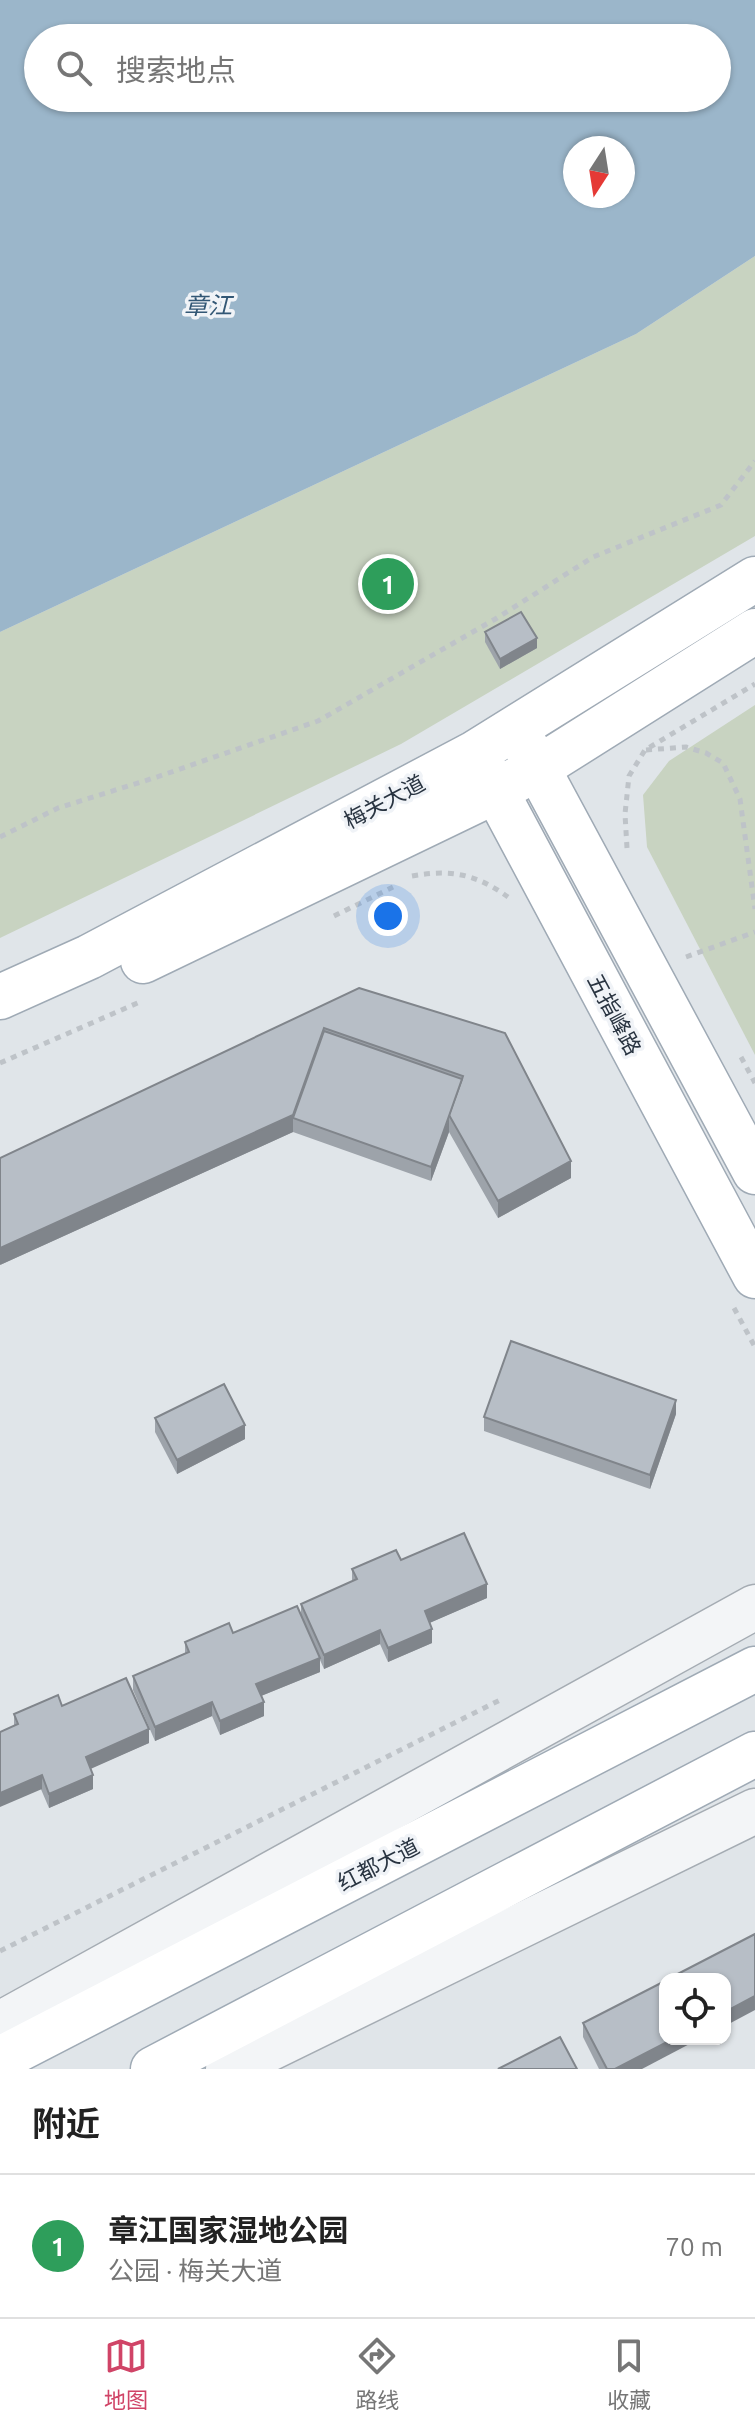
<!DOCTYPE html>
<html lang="zh">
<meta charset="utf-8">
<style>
body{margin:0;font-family:Ubuntu,"Noto Sans SC",sans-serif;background:#f6f6f6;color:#222}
.controls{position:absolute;right:24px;bottom:24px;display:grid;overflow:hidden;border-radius:16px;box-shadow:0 2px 6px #0004}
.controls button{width:72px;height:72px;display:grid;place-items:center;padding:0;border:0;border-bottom:2px solid #e0e0e0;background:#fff;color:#222;font:40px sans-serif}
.compass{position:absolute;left:563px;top:136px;width:72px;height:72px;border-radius:50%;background:#fff;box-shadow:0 2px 6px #0004;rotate:192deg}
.you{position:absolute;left:388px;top:916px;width:28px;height:28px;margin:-20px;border:6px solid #fff;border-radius:50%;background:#1a73e8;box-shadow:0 0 0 12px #1a73e833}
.badge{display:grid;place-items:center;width:52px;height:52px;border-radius:50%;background:#d04467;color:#fff;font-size:26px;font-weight:700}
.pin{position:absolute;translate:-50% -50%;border:4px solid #fff;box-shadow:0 2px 8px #0006}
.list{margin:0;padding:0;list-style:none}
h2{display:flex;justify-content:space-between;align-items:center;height:104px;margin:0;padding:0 32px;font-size:34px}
h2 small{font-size:26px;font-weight:400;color:#767676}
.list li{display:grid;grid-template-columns:52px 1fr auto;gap:24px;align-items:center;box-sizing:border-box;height:144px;padding:0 32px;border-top:2px solid #e0e0e0}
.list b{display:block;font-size:30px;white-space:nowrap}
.list p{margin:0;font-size:26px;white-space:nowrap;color:#767676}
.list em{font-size:26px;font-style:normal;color:#767676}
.icon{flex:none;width:44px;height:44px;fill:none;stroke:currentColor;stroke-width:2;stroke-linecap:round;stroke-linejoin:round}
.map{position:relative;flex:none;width:755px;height:2069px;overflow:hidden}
.search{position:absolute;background:#fff;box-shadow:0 2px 6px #0004;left:24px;right:24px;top:24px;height:88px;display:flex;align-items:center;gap:20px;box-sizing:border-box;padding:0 28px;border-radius:44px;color:#767676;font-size:30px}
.sheet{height:248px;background:#fff}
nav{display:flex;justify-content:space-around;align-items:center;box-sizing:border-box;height:112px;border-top:2px solid #e0e0e0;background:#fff;font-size:22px;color:#767676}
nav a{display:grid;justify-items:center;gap:4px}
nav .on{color:#d04467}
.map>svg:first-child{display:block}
</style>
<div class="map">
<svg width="755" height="2069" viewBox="0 0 755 2069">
<rect width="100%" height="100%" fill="#e0e5e9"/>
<g fill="#c8d3c1">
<path d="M 755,256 L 755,536 L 401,744 L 0,938 L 0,632 L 636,334 Z"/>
<path d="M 755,705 L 755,1055 L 647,847 L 643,795 L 669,761 Z"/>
</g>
<path fill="#9bb6ca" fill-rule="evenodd" d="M 0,0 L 755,0 L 755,256 L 636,334 L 0,632 ZM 38,38 L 717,38 L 717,98 L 38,98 ZM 575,148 L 623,148 L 623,196 L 575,196 Z"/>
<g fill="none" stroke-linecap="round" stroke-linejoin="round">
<g stroke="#a5acb3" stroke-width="47">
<g id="minor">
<path d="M 0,2024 L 755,1607"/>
<path d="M 228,2069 L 755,1811"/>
</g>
</g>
<g stroke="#9faab5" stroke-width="47">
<g id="major">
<path d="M 523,741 L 755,1172"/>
<path d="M 482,765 L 755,1276"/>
<path d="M 143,961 L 496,791 L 538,768 L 755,631"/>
<path d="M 0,997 L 89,957 L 475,753 L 755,579"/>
<path d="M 0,2059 L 755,1669"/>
<path d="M 153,2069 L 755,1754"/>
</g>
</g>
<g stroke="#bec3c8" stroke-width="5" stroke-dasharray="6 6" stroke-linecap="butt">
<path d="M 646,750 L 686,747 L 706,753 L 723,763 L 740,799 L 755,909"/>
<path d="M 0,837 L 58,808 L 157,777 L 318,721 L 497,618 L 593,557 L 721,505 L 755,461"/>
<path d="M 627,848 L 625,814 L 629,776 L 645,750 L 755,684"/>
<path d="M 412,876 C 451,869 476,874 508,897"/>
<path d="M 334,916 L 393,887"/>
<path d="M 686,957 L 755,932"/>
<path d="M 741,1057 L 755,1083"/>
<path d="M 0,1063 L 142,1001"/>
<path d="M 734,1308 L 755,1347"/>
<path d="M 0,1951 L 504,1698"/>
</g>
<use href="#minor" stroke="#f3f5f7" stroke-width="44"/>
<use href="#major" stroke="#fff" stroke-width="44"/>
</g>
<g fill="#9da3aa">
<path d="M 485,632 L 537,648 L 500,669 L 485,642 Z"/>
<path d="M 359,988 L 505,1033 L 571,1178 L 498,1218 L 449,1132 L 431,1181 L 293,1132 L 0,1265 Z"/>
<path d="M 676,1414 L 650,1489 L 484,1431 L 484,1417 Z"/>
<path d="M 155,1418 L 245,1439 L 177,1474 L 155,1432 Z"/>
<path d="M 401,1560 L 487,1598 L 429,1623 L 432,1643 L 388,1662 L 380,1644 L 324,1669 L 320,1660 L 320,1672 L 261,1696 L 264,1716 L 220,1735 L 212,1716 L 155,1741 L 133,1690 L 133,1676 L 185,1653 L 185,1642 L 233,1633 L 301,1614 L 301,1604 L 352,1581 L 352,1569 Z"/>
<path d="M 62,1706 L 149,1743 L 91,1768 L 93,1789 L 49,1808 L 14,1726 L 14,1714 Z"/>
<path d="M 583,2023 L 642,2069 L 599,2069 L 583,2037 Z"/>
</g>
<g fill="#80858b">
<path d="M 537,638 L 537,648 L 500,669 L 500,659 Z"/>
<path d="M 324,1028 L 324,1045 L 293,1118 L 293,1132 L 0,1265 L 0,1248 Z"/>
<path d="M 449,1118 L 449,1132 L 431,1181 L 431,1167 Z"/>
<path d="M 571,1161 L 571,1178 L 498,1218 L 498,1201 Z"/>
<path d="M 676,1400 L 676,1414 L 650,1489 L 650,1475 Z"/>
<path d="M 245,1425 L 245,1439 L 177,1474 L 177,1460 Z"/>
<path d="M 487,1584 L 487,1598 L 425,1625 L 425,1611 Z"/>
<path d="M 432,1629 L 432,1643 L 388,1662 L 388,1648 Z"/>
<path d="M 380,1630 L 380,1644 L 324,1669 L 324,1655 Z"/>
<path d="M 320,1658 L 320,1672 L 256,1698 L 256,1684 Z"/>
<path d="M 212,1702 L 212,1716 L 155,1741 L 155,1727 Z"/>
<path d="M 264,1702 L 264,1716 L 220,1735 L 220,1721 Z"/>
<path d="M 149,1729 L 149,1743 L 86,1771 L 86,1757 Z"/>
<path d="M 42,1775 L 42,1789 L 0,1807 L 0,1793 Z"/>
<path d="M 93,1775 L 93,1789 L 49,1808 L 49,1794 Z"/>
<path d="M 755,1996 L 755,2010 L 725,2026 L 725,2012 Z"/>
<path d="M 673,2039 L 699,2039 L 642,2069 L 615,2069 Z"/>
</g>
<g fill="#b7bec6" stroke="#80858b" stroke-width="2">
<path d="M 521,612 L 537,638 L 500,659 L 485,632 Z"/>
<path d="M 359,988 L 505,1033 L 571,1161 L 498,1201 L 449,1115 L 463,1076 L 324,1028 L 293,1115 L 0,1248 L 0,1158 Z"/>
<path d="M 324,1031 L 462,1079 L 431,1167 L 293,1118 Z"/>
<path d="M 511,1341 L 676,1400 L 650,1475 L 484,1417 Z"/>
<path d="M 224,1384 L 245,1425 L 177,1460 L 155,1418 Z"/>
<path d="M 464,1533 L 487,1584 L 425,1611 L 432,1629 L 388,1648 L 380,1630 L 324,1655 L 301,1604 L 357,1579 L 352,1569 L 396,1550 L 401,1560 Z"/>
<path d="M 297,1606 L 320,1658 L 256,1684 L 264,1702 L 220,1721 L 212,1702 L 155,1727 L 133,1676 L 189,1652 L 185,1642 L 229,1623 L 233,1633 Z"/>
<path d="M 126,1678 L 149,1729 L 86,1757 L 93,1775 L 49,1794 L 42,1775 L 0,1793 L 0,1732 L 18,1724 L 14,1714 L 58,1695 L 62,1706 Z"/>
<path d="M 755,1934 L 755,1996 L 725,2012 L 725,1979 L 668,1979 Z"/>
<path d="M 665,1981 L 665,2039 L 673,2039 L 615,2069 L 607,2069 L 583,2023 Z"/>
<path d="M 560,2037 L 577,2069 L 498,2069 Z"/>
</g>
<g text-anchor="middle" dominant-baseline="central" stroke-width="7" stroke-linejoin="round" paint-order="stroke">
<g font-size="22" fill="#293441" stroke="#f0f3f7">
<text transform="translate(384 801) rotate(-28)">梅关大道</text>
<text transform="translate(615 1014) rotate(62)">五指峰路</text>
<text transform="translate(378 1864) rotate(-27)">红都大道</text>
</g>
<g font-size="24" font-style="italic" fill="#325775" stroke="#f0f3f7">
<text x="208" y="305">章江</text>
</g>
</g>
</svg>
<div class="controls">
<button><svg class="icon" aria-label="locate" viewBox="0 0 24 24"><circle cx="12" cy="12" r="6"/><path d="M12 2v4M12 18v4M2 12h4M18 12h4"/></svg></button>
</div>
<svg class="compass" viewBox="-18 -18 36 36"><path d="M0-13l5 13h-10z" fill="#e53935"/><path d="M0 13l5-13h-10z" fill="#767676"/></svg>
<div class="you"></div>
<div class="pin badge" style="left:388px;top:584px;background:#2e9e5b">1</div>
<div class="search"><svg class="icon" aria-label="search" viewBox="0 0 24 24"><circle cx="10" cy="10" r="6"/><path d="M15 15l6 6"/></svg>搜索地点</div>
</div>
<section class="sheet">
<h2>附近<small></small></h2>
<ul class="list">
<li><span class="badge" style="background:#2e9e5b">1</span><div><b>章江国家湿地公园</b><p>公园 · 梅关大道</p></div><em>70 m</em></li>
</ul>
</section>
<nav>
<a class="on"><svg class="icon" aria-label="map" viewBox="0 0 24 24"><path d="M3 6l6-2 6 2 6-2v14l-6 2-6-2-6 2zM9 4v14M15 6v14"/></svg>地图</a>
<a><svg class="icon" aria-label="directions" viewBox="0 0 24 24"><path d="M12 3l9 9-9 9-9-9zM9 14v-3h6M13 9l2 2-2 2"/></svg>路线</a>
<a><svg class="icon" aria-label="saved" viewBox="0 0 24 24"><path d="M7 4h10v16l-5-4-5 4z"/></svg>收藏</a>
</nav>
